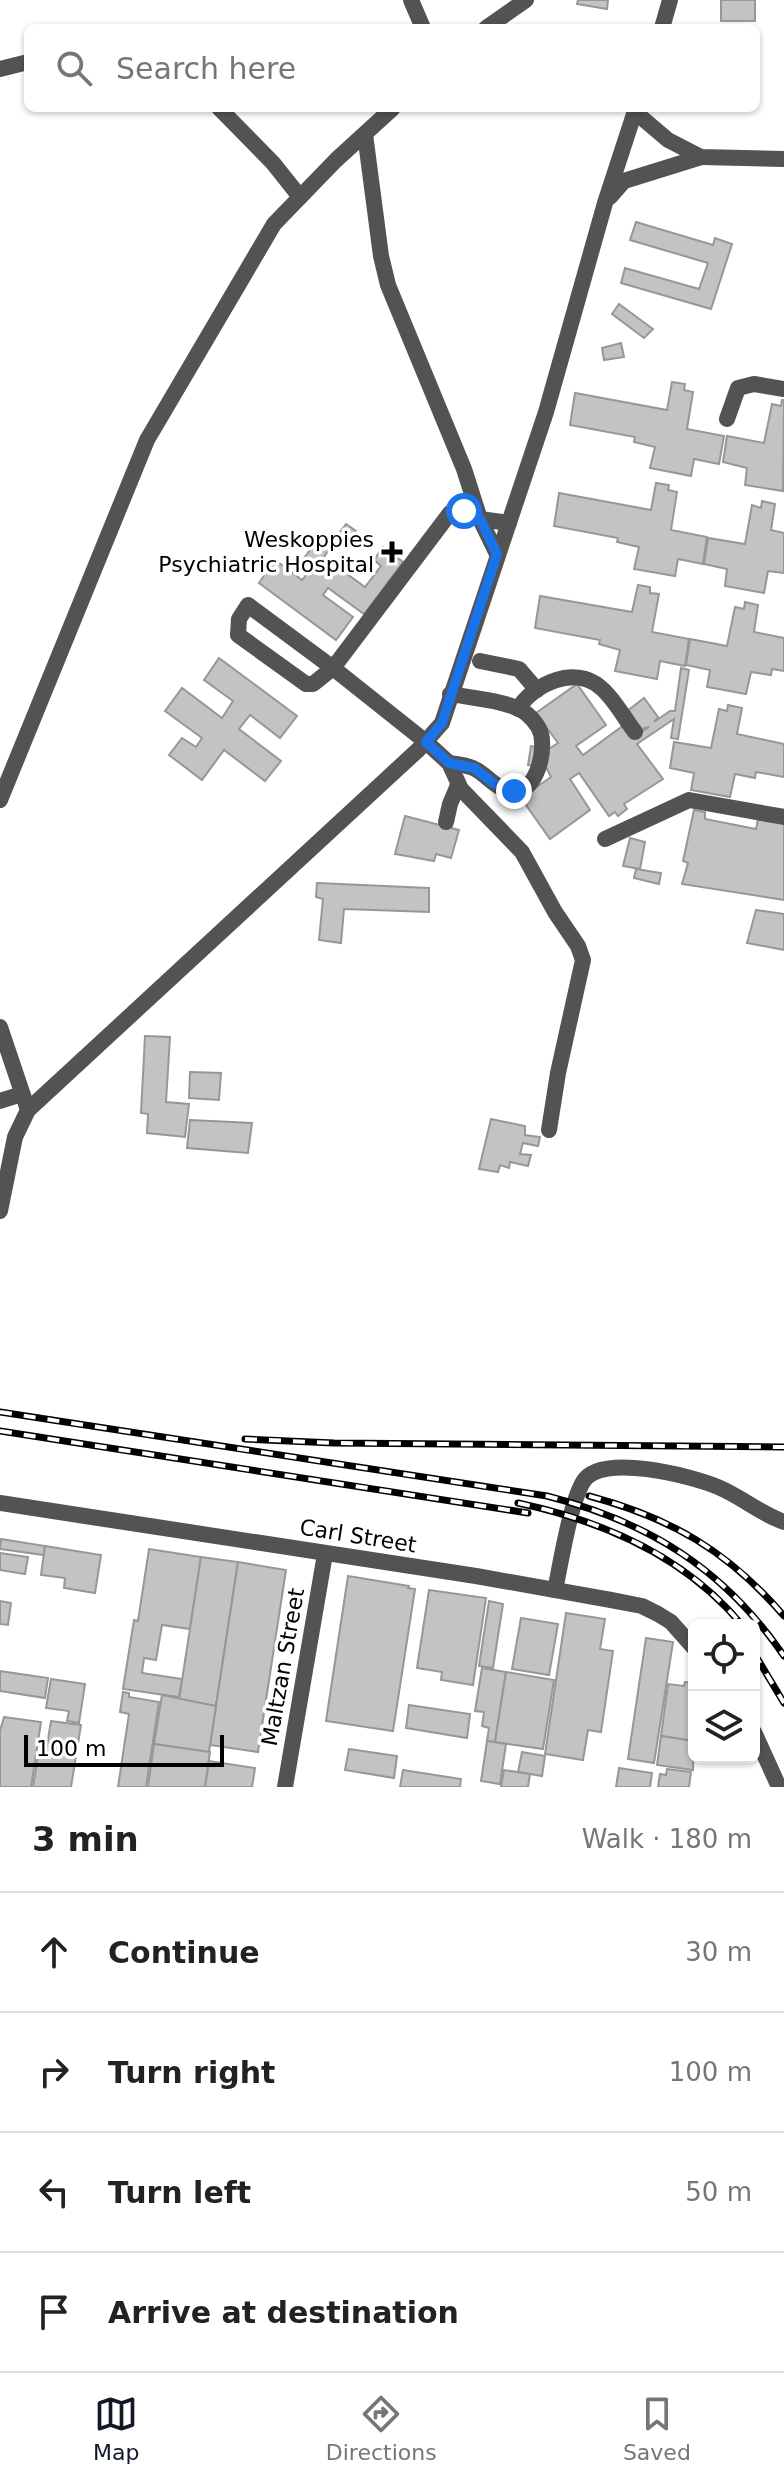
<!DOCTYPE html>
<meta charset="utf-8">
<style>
body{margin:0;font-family:"DejaVu Sans",sans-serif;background:#f6f6f6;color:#222}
.controls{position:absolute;right:24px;bottom:24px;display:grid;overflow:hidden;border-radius:12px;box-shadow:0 2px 6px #0004}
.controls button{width:72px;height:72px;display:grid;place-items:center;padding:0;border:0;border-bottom:2px solid #e0e0e0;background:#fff;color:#222;font:40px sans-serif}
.scale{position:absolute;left:24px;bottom:20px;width:200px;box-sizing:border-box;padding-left:8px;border:4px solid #000;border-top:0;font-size:22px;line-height:28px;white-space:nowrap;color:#000;-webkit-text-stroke:6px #fff;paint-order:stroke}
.stop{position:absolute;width:24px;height:24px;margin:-18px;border:6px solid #1a73e8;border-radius:50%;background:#fff}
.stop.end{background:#1a73e8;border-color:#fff;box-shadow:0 2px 8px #0008}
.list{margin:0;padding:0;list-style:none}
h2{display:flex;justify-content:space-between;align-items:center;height:104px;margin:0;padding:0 32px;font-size:34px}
h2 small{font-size:26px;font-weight:400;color:#767676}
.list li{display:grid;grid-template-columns:52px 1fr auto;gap:24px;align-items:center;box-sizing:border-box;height:120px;padding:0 32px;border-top:2px solid #e0e0e0}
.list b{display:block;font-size:30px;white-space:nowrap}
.list em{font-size:26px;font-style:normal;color:#767676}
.icon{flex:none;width:44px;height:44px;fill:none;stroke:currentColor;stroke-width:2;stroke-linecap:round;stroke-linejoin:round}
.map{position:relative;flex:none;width:784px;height:1787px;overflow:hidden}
.search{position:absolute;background:#fff;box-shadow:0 2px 6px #0004;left:24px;right:24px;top:24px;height:88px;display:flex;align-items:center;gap:20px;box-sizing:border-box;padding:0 28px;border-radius:12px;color:#767676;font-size:30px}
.sheet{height:584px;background:#fff}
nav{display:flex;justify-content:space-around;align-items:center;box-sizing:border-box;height:112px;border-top:2px solid #e0e0e0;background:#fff;font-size:22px;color:#767676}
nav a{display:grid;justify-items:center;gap:4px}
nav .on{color:#111827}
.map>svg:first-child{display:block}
</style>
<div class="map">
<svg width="784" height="1787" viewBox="0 0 784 1787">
<rect width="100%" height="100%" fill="#fff"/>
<g fill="#c3c3c3" stroke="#979797" stroke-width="2">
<path d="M 578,0 L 608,0 L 607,9 L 577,4 Z"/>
<rect x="721" y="0" width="34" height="21"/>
<path d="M 636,222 L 713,245 L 715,238 L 732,244 L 711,309 L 621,283 L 625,268 L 699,289 L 708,263 L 630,240 Z"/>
<path d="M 619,304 L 653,329 L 644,338 L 612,314 Z"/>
<path d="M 621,343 L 624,357 L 604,360 L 602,348 Z"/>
<path d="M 672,382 L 685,384 L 684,390 L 693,392 L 687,429 L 724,436 L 719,464 L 694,459 L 691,476 L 650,468 L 655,447 L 634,442 L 635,437 L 570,425 L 575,393 L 667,410 Z"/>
<path d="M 782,400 L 784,400 L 783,491 L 745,485 L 747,468 L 723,462 L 727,436 L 764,443 L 772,404 L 781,406 Z"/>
<path d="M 656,483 L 669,485 L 668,490 L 677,492 L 671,530 L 707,537 L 703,564 L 678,559 L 675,576 L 634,569 L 639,547 L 617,542 L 618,538 L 554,526 L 559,493 L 651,510 Z"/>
<path d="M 762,501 L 775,504 L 771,530 L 784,533 L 784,573 L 768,571 L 764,593 L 725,586 L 727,569 L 704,564 L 708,538 L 745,544 L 752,505 L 761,508 Z"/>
<path d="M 346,524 L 356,531 L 346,543 L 337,536 Z"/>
<path d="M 320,536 L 332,545 L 324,557 L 365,587 L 381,566 L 374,560 L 383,547 L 403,562 L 364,614 L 328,588 L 323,595 L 353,617 L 336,640 L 259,583 L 275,560 L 302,580 L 306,575 L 297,568 Z"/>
<path d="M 638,585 L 650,587 L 650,593 L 659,594 L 652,632 L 689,639 L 685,666 L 660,661 L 657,679 L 615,671 L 620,650 L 599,644 L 600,640 L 535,628 L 540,596 L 632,612 Z"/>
<path d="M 745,602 L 758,605 L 754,632 L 784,638 L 784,671 L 772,669 L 771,675 L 751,672 L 746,694 L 707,687 L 710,670 L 686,665 L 690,639 L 727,646 L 735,607 L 744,609 Z"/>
<path d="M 219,658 L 297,716 L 280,738 L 250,715 L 239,729 L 281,761 L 265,781 L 224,750 L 202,780 L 169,755 L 182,738 L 196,747 L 202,738 L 165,711 L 182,688 L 222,718 L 233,701 L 204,680 Z"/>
<path d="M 681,668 L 689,670 L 678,739 L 671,738 L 674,719 L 637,744 L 663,779 L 624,804 L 627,809 L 618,816 L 615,812 L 609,816 L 579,773 L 570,779 L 590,810 L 550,839 L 521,798 L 551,777 L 547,769 L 528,765 L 531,746 L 550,748 L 558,743 L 536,713 L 577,684 L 606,725 L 576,746 L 583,755 L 624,725 L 632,738 L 649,727 L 638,730 L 626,712 L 644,698 L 658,717 L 654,722 L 670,711 L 675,711 Z"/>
<path d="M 728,705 L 742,708 L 737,734 L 784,744 L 784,777 L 756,772 L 755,778 L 735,774 L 730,797 L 691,790 L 694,773 L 670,768 L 674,742 L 711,748 L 719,709 L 727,711 Z"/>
<path d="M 694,810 L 705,812 L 705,819 L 756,829 L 758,819 L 784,823 L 784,900 L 682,884 L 688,863 L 683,861 Z"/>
<path d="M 405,816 L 459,830 L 451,858 L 436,854 L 434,861 L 395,854 Z"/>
<path d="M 630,838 L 645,842 L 640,869 L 623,866 Z"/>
<path d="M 636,869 L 661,873 L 659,884 L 634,878 Z"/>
<path d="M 317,883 L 429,888 L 429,912 L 344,909 L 341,943 L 319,940 L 323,899 L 316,897 Z"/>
<path d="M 756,910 L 784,914 L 784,950 L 747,943 Z"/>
<path d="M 145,1036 L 170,1037 L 166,1102 L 189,1104 L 185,1137 L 147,1133 L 148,1114 L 141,1113 Z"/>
<path d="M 190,1072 L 221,1073 L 219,1100 L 189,1098 Z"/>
<path d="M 491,1119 L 525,1126 L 525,1135 L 540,1137 L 538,1146 L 523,1143 L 520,1154 L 531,1155 L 528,1166 L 510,1162 L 509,1168 L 500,1165 L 498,1172 L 479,1169 Z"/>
<path d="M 190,1120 L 252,1123 L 248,1153 L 187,1148 Z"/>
<path d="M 1,1539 L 45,1546 L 44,1555 L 0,1549 Z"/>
<path d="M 45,1546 L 101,1555 L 95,1593 L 64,1588 L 65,1578 L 41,1575 Z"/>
<path d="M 149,1549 L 201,1557 L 190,1629 L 162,1625 L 156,1660 L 144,1658 L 142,1673 L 182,1679 L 179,1697 L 123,1689 L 134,1620 L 138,1621 Z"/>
<path d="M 0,1553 L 28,1557 L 25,1574 L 0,1570 Z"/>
<path d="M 201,1557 L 238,1562 L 216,1706 L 179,1700 Z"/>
<path d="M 238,1562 L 286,1570 L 258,1752 L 210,1745 Z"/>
<path d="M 348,1576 L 409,1586 L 408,1588 L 415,1589 L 393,1731 L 326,1721 Z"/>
<path d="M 429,1590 L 486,1598 L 473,1685 L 441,1680 L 442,1672 L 417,1668 Z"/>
<path d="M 0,1601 L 11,1603 L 8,1625 L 0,1624 Z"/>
<path d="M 489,1601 L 503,1604 L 493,1668 L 479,1666 Z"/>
<path d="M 566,1613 L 605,1619 L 600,1649 L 613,1651 L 601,1732 L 588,1730 L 583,1760 L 545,1754 Z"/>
<path d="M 521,1618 L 558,1624 L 549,1675 L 512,1669 Z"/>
<path d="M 646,1638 L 673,1642 L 654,1763 L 628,1759 Z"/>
<path d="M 482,1668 L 506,1672 L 495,1742 L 487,1741 L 489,1728 L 482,1726 L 484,1712 L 475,1711 Z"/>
<path d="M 0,1671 L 48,1678 L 45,1698 L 0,1691 Z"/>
<path d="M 506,1672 L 554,1680 L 543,1749 L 495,1742 Z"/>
<path d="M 51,1679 L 85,1684 L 79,1723 L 67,1721 L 69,1711 L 46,1708 Z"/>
<path d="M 685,1682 L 694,1683 L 694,1741 L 661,1736 L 668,1684 L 684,1686 Z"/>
<path d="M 123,1692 L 129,1693 L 129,1697 L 159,1702 L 146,1787 L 118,1787 L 129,1714 L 120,1712 Z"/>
<path d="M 162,1695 L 216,1706 L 209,1752 L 154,1744 Z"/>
<path d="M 409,1705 L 470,1714 L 467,1738 L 406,1728 Z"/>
<path d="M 4,1717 L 41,1722 L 31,1787 L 0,1787 L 0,1731 Z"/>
<path d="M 51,1721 L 81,1725 L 71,1787 L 33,1787 L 38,1755 L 45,1757 Z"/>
<path d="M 661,1736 L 694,1741 L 693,1770 L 657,1765 Z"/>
<path d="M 487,1741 L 506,1744 L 500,1784 L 481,1781 Z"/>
<path d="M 154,1744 L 210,1752 L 205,1787 L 148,1787 Z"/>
<path d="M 349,1749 L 397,1756 L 394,1778 L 345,1770 Z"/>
<path d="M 522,1752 L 545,1756 L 542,1776 L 518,1772 Z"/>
<path d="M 209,1761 L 255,1768 L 252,1787 L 205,1787 Z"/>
<path d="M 619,1768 L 652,1773 L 650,1787 L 616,1787 Z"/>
<path d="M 667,1769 L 691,1772 L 689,1787 L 658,1787 L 660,1774 L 666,1775 Z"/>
<path d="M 403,1770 L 461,1779 L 460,1787 L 400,1787 Z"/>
<path d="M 504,1770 L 530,1774 L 528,1787 L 501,1787 Z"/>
</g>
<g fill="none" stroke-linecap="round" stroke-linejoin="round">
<g stroke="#535353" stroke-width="16">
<path d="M 411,0 L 423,28"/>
<path d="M 486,28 L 526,0"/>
<path d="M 662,28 L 670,0"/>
<path d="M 0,69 L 28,62"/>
<path d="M 219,108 L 273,163 L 300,197"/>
<path d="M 635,112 L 668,140 L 701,157 L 784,159"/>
<path d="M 365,134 L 381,256 L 388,285 L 464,469 L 480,519 L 497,554"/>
<path d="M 610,197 L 624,181 L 701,157"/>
<path d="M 727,419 L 738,388 L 754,384 L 784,389"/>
<path d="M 509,523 L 480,519 L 464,511 L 450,513 L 333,668 L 313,684 L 306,684 L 238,635 L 239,619 L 248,605 L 333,668 L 426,742 L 449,763 L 461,789 L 522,852 L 555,912 L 578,946 L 583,960 L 558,1073 L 549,1130"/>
<path d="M 480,661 L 519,669 L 537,690"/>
<path d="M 518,709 C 533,684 575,665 600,687 C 614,698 624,718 635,732"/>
<path d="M 449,763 C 456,764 466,765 473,768 C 487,774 497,792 515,791 C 536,790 543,758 542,741 C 542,731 535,721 527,714 C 512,701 471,698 450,694"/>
<path d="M 0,800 L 147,440 L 274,224 L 336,160 L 393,108"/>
<path d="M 446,822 L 450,804 L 458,785"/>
<path d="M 605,839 L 689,800 L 784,817"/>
<path d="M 0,1027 L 28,1110"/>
<path d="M 0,1101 L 22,1094"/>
<path d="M 0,1211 L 15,1137 L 28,1110 L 419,749 L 442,723 L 546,412 L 605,203 L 636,108"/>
<path d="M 0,1503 L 476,1576 L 611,1600 L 642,1606 L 658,1614 L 671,1622 L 694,1648"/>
<path d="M 555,1590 C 561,1562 570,1504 583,1482 C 600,1452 692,1476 718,1487 C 742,1497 759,1513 784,1522"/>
<path d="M 754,1732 L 779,1787"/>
<path d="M 285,1787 L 325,1554"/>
</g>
<g stroke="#000" stroke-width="7">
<g id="rail">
<path d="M 0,1412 L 547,1496 C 649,1522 724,1569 784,1656"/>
<path d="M 0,1431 L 528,1513"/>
<path d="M 245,1439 L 334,1443 L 784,1447"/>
<path d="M 589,1496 C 671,1518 728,1551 784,1616"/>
<path d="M 518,1503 C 603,1521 685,1556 742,1625"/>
<path d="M 754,1653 L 784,1703"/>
</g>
</g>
<use href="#rail" stroke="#fff" stroke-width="4" stroke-dasharray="12" stroke-linecap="butt"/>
</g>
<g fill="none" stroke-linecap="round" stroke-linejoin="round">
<path stroke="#1a73e8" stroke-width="10" d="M 464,511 L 480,519 L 497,554 L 442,723 L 426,742 L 449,763 L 474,768 L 495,784 L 514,791"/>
</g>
<path fill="#000" stroke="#fff" stroke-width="3" d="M388 540h8v8h8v8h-8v8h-8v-8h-8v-8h8z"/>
<g text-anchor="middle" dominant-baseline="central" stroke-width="7" stroke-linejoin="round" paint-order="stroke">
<g font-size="22" fill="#000" stroke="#fff" text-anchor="end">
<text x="374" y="539">Weskoppies<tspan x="374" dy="25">Psychiatric Hospital</tspan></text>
</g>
<g font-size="22" fill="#000" stroke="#fff">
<text transform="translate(358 1536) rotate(9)">Carl Street</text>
<text transform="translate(283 1667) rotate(-80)">Maltzan Street</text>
</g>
</g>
</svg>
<div class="controls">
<button><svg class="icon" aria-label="locate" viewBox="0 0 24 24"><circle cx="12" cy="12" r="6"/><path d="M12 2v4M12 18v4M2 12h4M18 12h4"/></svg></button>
<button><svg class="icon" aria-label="layers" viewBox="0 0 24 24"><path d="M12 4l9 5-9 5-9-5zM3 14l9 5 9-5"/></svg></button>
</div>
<div class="scale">100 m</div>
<div class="stop" style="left:464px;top:511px"></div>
<div class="stop end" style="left:514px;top:791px"></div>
<div class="search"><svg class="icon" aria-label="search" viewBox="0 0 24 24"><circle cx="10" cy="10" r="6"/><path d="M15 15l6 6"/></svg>Search here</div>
</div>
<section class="sheet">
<h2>3 min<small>Walk · 180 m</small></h2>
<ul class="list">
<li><svg class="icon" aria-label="ahead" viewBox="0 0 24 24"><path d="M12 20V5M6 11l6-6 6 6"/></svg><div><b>Continue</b></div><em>30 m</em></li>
<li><svg class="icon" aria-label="right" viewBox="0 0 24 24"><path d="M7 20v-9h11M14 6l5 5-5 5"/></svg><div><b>Turn right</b></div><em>100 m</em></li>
<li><svg class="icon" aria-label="left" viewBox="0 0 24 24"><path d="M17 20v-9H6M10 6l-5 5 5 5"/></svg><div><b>Turn left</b></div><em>50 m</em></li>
<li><svg class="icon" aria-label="arrive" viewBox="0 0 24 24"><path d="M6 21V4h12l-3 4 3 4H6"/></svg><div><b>Arrive at destination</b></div></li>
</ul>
</section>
<nav>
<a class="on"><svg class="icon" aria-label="map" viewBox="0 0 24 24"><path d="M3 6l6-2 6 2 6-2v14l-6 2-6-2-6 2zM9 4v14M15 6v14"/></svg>Map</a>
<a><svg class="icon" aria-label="directions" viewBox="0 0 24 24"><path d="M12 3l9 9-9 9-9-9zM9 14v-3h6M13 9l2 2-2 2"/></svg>Directions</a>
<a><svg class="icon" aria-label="saved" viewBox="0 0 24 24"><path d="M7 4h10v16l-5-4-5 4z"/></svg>Saved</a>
</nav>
